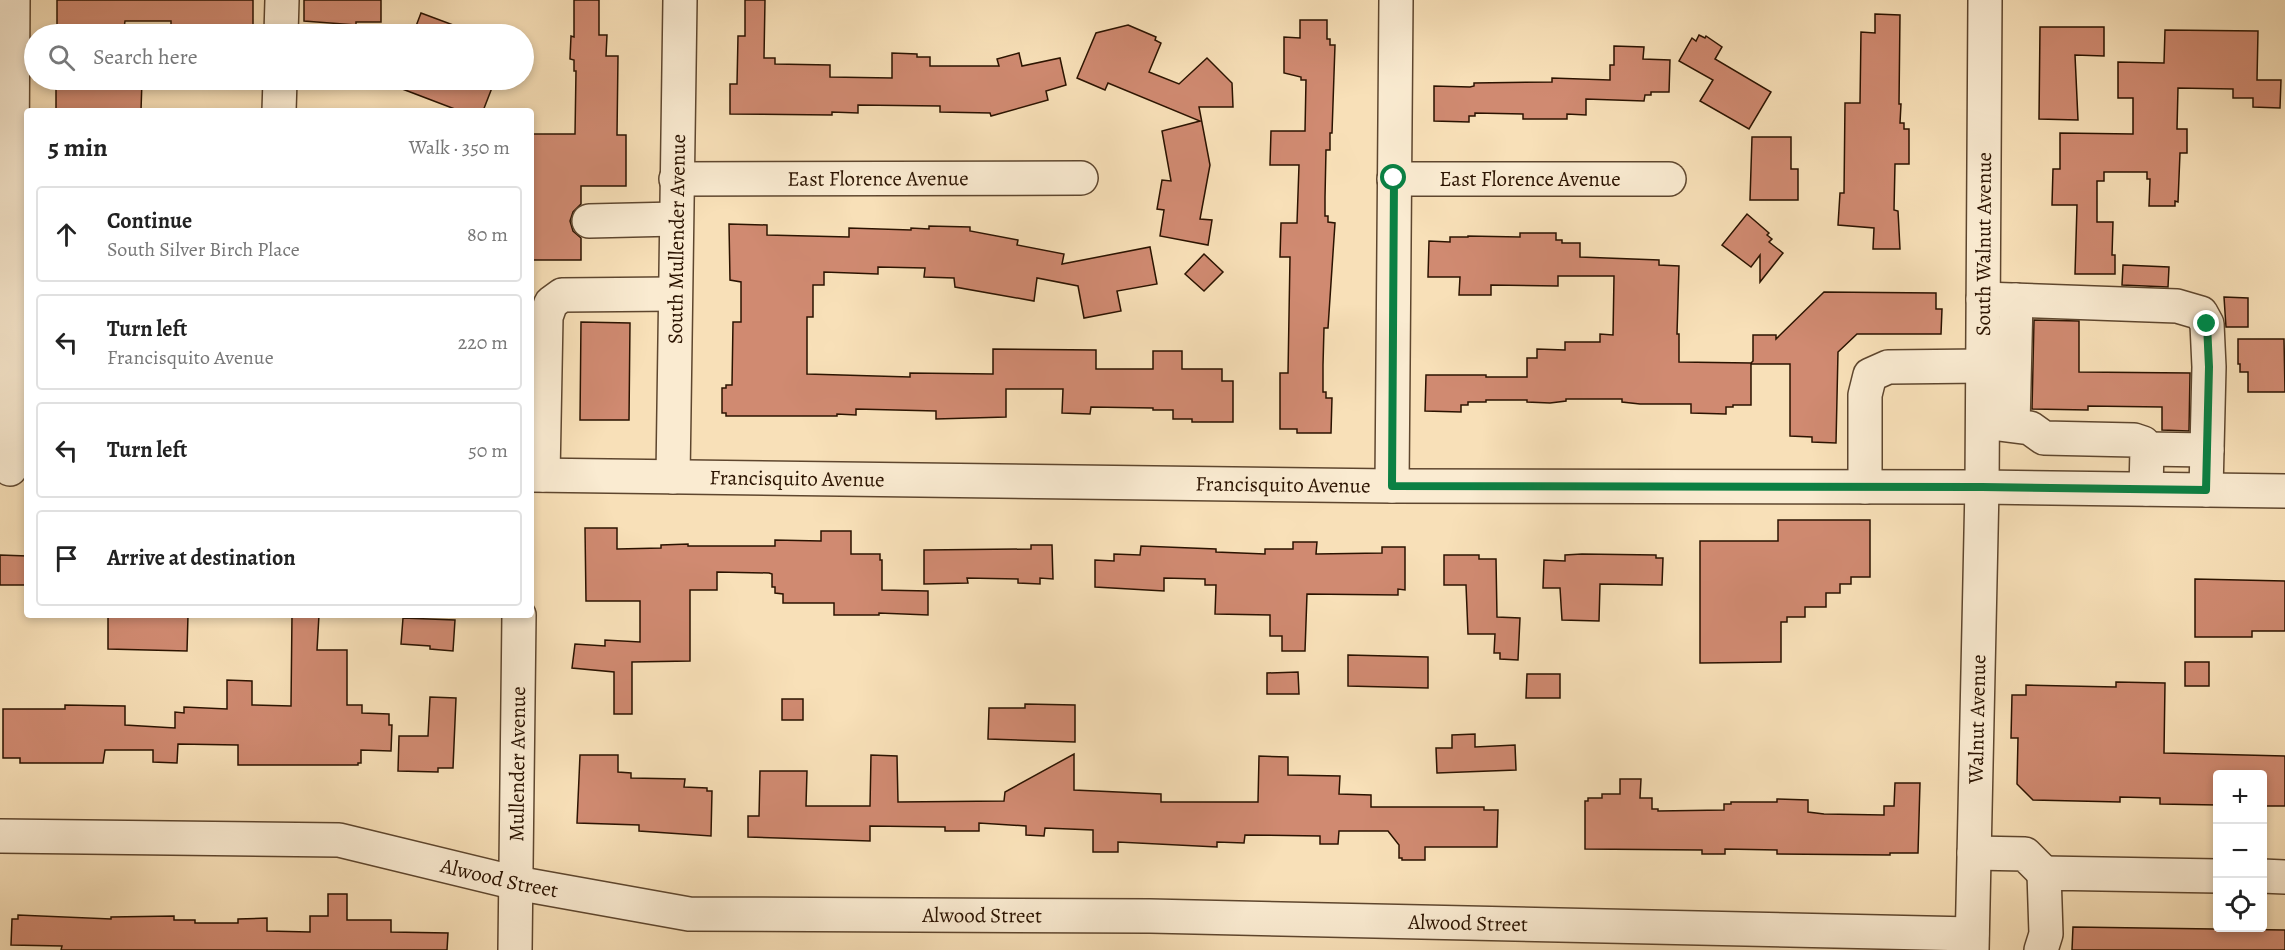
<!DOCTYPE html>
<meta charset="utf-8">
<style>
body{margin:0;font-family:Alegreya,serif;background:#f2f2f2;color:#222}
.controls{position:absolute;right:18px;bottom:18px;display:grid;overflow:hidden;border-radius:6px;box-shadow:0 3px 9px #0003}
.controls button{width:54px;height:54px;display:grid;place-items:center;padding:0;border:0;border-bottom:2px solid #e0e0e0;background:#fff;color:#222;font:30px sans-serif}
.stop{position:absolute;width:18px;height:18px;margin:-14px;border:4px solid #0b8043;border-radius:50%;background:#fff}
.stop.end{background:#0b8043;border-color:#fff;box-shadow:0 2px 6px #0008}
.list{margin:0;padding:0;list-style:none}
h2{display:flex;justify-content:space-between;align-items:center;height:78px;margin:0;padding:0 24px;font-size:26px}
h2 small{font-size:20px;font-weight:400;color:#767676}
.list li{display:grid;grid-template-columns:39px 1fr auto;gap:18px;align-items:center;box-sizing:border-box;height:96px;margin:0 12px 12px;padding:0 12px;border:2px solid #e0e0e0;border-radius:6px}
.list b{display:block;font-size:22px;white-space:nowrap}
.list p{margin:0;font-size:20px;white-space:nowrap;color:#767676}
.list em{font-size:20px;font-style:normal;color:#767676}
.icon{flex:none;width:33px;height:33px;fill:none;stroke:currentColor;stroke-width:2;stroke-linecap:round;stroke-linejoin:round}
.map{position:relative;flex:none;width:2285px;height:950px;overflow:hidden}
.search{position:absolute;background:#fff;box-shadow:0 3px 9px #0003;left:24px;top:24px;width:510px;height:66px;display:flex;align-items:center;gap:15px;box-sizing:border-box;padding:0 21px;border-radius:33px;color:#767676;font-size:22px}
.panel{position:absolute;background:#fff;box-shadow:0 3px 9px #0003;left:24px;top:108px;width:510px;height:510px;border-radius:6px}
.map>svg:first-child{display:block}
</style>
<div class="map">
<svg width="2285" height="950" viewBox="0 0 2285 950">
<rect width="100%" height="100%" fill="#f8e0b8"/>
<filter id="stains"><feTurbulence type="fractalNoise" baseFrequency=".00333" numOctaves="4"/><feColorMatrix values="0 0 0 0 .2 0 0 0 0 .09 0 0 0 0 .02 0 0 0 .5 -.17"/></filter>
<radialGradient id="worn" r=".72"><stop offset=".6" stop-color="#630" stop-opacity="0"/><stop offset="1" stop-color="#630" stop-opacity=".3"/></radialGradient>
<g fill="#d08a71" stroke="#2b1300" stroke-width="1.5">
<path d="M 57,0 L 253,0 L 253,34 L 171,34 L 171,21 L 125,21 L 124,29 L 113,29 L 112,34 L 70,34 L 70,25 L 57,25 Z"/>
<path d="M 304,0 L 381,0 L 381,22 L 356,22 L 356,25 L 304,21 Z"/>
<path d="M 574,0 L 599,0 L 599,35 L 607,35 L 606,56 L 618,56 L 617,135 L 626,135 L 626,186 L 581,186 L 581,204 L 573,212 L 570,221 L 573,231 L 581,238 L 581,260 L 531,260 L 531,134 L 575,134 L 576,71 L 574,71 L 574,60 L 570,59 L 571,36 L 574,37 Z"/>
<path d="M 745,0 L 765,0 L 764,58 L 775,58 L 775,64 L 830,65 L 830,77 L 892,78 L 892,53 L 917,54 L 917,57 L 930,57 L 930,66 L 999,66 L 997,59 L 1019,53 L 1022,66 L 1060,58 L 1066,85 L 1046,91 L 1048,100 L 991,116 L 990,113 L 940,112 L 940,106 L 858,105 L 858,113 L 832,112 L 832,115 L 730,114 L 730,84 L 737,84 L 738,36 L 745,36 Z"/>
<path d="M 421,13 L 472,32 L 472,34 L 413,34 Z"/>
<path d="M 1875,14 L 1900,15 L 1899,104 L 1901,104 L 1900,123 L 1904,123 L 1904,129 L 1909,129 L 1909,164 L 1895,164 L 1894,210 L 1898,211 L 1900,249 L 1873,249 L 1874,228 L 1838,225 L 1840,193 L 1844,193 L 1845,103 L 1860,103 L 1861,32 L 1875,33 Z"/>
<path d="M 1300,20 L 1327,20 L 1327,39 L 1330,39 L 1330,45 L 1335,45 L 1332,133 L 1330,133 L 1330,150 L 1326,150 L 1325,197 L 1325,216 L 1328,216 L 1328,222 L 1335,223 L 1328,328 L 1324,328 L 1323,365 L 1323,392 L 1326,392 L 1326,398 L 1332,398 L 1331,433 L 1297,433 L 1297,429 L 1280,429 L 1280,373 L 1288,373 L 1290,257 L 1280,257 L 1281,223 L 1297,223 L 1299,165 L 1270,165 L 1271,131 L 1305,131 L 1306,80 L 1301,80 L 1301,77 L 1284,73 L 1284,37 L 1300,38 Z"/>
<path d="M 1128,25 L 1156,37 L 1155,40 L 1161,43 L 1149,72 L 1179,84 L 1207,58 L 1232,83 L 1233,107 L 1199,107 L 1210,165 L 1200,219 L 1212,220 L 1208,245 L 1160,236 L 1164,210 L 1157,209 L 1162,180 L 1171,181 L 1162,131 L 1200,121 L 1108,83 L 1105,90 L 1077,78 L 1096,33 Z"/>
<path d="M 2040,27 L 2104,27 L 2104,56 L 2075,55 L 2078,120 L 2039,119 Z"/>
<path d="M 2165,30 L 2258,31 L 2257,80 L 2281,80 L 2280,108 L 2253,107 L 2253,98 L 2233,98 L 2233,89 L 2178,88 L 2177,129 L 2187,129 L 2187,153 L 2180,153 L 2178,202 L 2175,201 L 2175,206 L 2149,206 L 2150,179 L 2147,179 L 2147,172 L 2104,172 L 2104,181 L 2097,181 L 2097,222 L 2113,222 L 2112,255 L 2115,255 L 2115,274 L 2075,274 L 2077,205 L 2052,205 L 2053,169 L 2060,169 L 2060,133 L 2133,134 L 2133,98 L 2118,98 L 2118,62 L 2164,63 Z"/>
<path d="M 1699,35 L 1705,38 L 1706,36 L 1722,47 L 1715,59 L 1771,92 L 1749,129 L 1700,101 L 1713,80 L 1679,61 L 1692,38 L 1696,41 Z"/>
<path d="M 1614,46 L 1644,47 L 1643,59 L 1670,60 L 1669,92 L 1651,92 L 1651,95 L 1645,95 L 1644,101 L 1586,99 L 1586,115 L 1567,114 L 1567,119 L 1523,119 L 1523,114 L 1475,113 L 1475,116 L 1469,116 L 1469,122 L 1434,121 L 1434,86 L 1470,87 L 1474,86 L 1474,83 L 1552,82 L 1552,78 L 1610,80 L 1610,65 L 1614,65 Z"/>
<path d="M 56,80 L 142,80 L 141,111 L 56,111 Z"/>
<path d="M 385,80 L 495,80 L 483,111 L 460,111 L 384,82 Z"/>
<path d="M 1752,137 L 1791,137 L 1791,169 L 1798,169 L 1798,200 L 1750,200 Z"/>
<path d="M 1747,214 L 1769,233 L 1767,235 L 1772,239 L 1769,242 L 1783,253 L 1760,282 L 1760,255 L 1751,267 L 1722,245 Z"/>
<path d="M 729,224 L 767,225 L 767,235 L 849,237 L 849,228 L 911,230 L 911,228 L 929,229 L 929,226 L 970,227 L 970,231 L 1018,240 L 1017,245 L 1064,254 L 1062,264 L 1150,247 L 1157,284 L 1117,291 L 1121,311 L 1084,318 L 1078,286 L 1037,278 L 1034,301 L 955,287 L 954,278 L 924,277 L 925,268 L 878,267 L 878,274 L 824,272 L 824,285 L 813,285 L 813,317 L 807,317 L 807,374 L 910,377 L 910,373 L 993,374 L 993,349 L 1096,350 L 1096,369 L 1153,369 L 1153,351 L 1182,351 L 1182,369 L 1222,369 L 1222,381 L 1233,381 L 1233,422 L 1192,422 L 1192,419 L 1173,419 L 1173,410 L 1153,410 L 1153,408 L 1091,407 L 1090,414 L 1062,413 L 1063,389 L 1006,389 L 1006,417 L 936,419 L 936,411 L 856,409 L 856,415 L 837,414 L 837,416 L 726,416 L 726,413 L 722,413 L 722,388 L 726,388 L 726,385 L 732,385 L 733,322 L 741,322 L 741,282 L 730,280 Z"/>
<path d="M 1520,233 L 1556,233 L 1556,240 L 1562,240 L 1562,243 L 1580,243 L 1580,257 L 1659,260 L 1659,265 L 1679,266 L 1677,334 L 1679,334 L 1679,362 L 1751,363 L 1753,361 L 1753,335 L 1776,335 L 1776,339 L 1824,292 L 1936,293 L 1936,309 L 1942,309 L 1941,334 L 1857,334 L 1838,352 L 1836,443 L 1812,442 L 1812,437 L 1790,436 L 1790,364 L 1751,364 L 1751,405 L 1733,405 L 1733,407 L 1726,407 L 1726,414 L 1691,413 L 1691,404 L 1640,404 L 1622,402 L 1622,399 L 1566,399 L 1566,401 L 1550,403 L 1527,402 L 1527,400 L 1486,400 L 1486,402 L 1468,402 L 1468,405 L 1461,405 L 1461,412 L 1425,411 L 1426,375 L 1486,375 L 1486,377 L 1527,377 L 1527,358 L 1537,358 L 1537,349 L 1565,350 L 1565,342 L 1600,342 L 1600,334 L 1613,335 L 1614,276 L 1558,276 L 1558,286 L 1491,285 L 1491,295 L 1459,295 L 1460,277 L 1428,277 L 1429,241 L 1450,242 L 1450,237 L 1468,237 L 1468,236 L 1520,237 Z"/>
<path d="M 1204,254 L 1223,272 L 1204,291 L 1185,274 Z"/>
<path d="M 2123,265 L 2169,267 L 2168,287 L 2122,285 Z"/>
<path d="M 2224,297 L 2248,298 L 2248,327 L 2226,327 Z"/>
<path d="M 2034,320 L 2079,321 L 2079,372 L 2190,373 L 2189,431 L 2162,430 L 2162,407 L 2088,406 L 2088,410 L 2032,409 Z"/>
<path d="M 581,322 L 630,323 L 629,420 L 580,420 Z"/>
<path d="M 2238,339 L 2284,339 L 2285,392 L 2248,392 L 2248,372 L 2240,372 L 2240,364 L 2238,364 Z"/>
<path d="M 1778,520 L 1870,520 L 1870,577 L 1851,577 L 1851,584 L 1840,584 L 1840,593 L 1826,593 L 1826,607 L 1805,607 L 1805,617 L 1787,617 L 1787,622 L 1781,622 L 1781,662 L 1700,663 L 1700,541 L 1778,541 Z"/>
<path d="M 585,528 L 617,528 L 617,549 L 661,548 L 661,545 L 688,544 L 688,546 L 775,546 L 775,540 L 821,541 L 821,531 L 851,531 L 851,554 L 880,554 L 880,560 L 882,560 L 882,590 L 928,591 L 928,615 L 879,613 L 879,615 L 834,615 L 834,603 L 783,603 L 783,594 L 775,593 L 775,587 L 772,587 L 772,574 L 769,573 L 717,572 L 717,590 L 690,590 L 690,661 L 632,662 L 632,714 L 614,714 L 614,672 L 572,668 L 575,644 L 605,646 L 605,640 L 640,642 L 640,601 L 586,601 Z"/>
<path d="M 1293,542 L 1317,542 L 1316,554 L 1382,553 L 1382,547 L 1405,547 L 1405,590 L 1398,589 L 1398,595 L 1307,594 L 1305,651 L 1282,651 L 1282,636 L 1270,636 L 1270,615 L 1215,614 L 1216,585 L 1205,585 L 1205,579 L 1164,578 L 1164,591 L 1095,587 L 1095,560 L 1114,561 L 1114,554 L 1140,555 L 1141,546 L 1216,549 L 1216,552 L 1265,554 L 1265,549 L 1293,549 Z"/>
<path d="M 1031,545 L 1052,545 L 1053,579 L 1040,578 L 1040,584 L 1018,583 L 1018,579 L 967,578 L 968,583 L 924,584 L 924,550 L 1031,549 Z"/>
<path d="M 1582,554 L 1656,555 L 1656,558 L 1663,558 L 1662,585 L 1600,584 L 1599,621 L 1562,620 L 1560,588 L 1543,588 L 1544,560 L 1565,561 L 1565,555 Z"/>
<path d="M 0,555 L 27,556 L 27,585 L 0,585 Z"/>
<path d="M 1444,555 L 1479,555 L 1479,559 L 1496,559 L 1497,617 L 1520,618 L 1518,660 L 1500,659 L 1500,653 L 1494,653 L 1495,634 L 1468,634 L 1466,585 L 1444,585 Z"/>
<path d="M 2195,579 L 2285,581 L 2285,631 L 2252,631 L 2252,637 L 2195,637 Z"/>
<path d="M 108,615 L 188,615 L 187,651 L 108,649 Z"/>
<path d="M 292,615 L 319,615 L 317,650 L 347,650 L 347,705 L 362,705 L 362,713 L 389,714 L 389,725 L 392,725 L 391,751 L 361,750 L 361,763 L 358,763 L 358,765 L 238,765 L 238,745 L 178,744 L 177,763 L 153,762 L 153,750 L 105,750 L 103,763 L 20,763 L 20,758 L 3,758 L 3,709 L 65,709 L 65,705 L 125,706 L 125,725 L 175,728 L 175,712 L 184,713 L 184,707 L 227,709 L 227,680 L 252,681 L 252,705 L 291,706 Z"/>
<path d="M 403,618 L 455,620 L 453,651 L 430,649 L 430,646 L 401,644 Z"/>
<path d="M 1348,655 L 1428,657 L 1428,688 L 1348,686 Z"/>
<rect x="2185" y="662" width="24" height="24"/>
<path d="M 1298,672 L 1299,694 L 1267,694 L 1267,673 Z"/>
<path d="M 1527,674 L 1560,674 L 1560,698 L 1526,698 Z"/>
<path d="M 2116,682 L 2165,683 L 2164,753 L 2285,756 L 2285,806 L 2262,806 L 2262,774 L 2217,774 L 2217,805 L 2160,804 L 2160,798 L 2120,797 L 2120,802 L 2033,800 L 2017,784 L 2018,738 L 2011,738 L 2012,695 L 2026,695 L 2026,685 L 2116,687 Z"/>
<path d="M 430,697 L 456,698 L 453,768 L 438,768 L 438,772 L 398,771 L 399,736 L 428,736 Z"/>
<rect x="782" y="699" width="21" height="21"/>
<path d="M 1025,704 L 1075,705 L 1075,742 L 988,739 L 989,708 L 1025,708 Z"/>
<path d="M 1475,734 L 1475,747 L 1515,745 L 1516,770 L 1437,773 L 1436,748 L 1452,748 L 1452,735 Z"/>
<path d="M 1074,754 L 1074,790 L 1161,794 L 1161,802 L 1258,802 L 1259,756 L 1288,757 L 1288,775 L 1340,776 L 1339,794 L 1371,795 L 1371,807 L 1484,807 L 1484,810 L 1498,810 L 1497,847 L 1425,847 L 1425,860 L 1402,860 L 1402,858 L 1399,858 L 1399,845 L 1388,831 L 1339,831 L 1338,844 L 1320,844 L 1320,836 L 1245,835 L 1244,843 L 1217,842 L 1217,847 L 1118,842 L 1118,852 L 1093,852 L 1093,830 L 1045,828 L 1044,836 L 1026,835 L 1026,826 L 979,823 L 979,831 L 945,831 L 945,827 L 870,826 L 870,841 L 748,837 L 748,816 L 759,816 L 760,771 L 807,771 L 806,806 L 870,806 L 871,755 L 897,756 L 898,802 L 1004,801 L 1005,792 Z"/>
<path d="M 580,755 L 618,755 L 618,772 L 631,773 L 631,778 L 685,779 L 684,787 L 707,788 L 707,791 L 712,791 L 711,836 L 639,831 L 639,825 L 577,823 Z"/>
<path d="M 1620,779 L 1641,779 L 1640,798 L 1652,798 L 1652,809 L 1658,809 L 1658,811 L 1724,810 L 1724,804 L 1731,804 L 1731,802 L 1777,802 L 1777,799 L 1808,800 L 1808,812 L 1824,814 L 1884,815 L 1884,806 L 1894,806 L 1895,783 L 1920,783 L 1918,853 L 1890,853 L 1890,855 L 1777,854 L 1777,850 L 1725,849 L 1725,854 L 1702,854 L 1702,850 L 1585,849 L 1585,801 L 1588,801 L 1588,798 L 1602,798 L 1602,794 L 1620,794 Z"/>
<path d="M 328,894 L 347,894 L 347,920 L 391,920 L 391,932 L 448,933 L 447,950 L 61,950 L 62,946 L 11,945 L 12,919 L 18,919 L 18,915 L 111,919 L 111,917 L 174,916 L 174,920 L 195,920 L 195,923 L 238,923 L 238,919 L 267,918 L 267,931 L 310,932 L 310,916 L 328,916 Z"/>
<path d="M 2073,927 L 2285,930 L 2285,950 L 2072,950 Z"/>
</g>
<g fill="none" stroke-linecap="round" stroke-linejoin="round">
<g stroke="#5e462e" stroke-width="36">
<g id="minor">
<path d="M 281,34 L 282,0"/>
<path d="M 279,111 L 280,80"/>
<path id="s1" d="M 676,179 L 1081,178"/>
<path id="s2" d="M 1394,179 L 1669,179"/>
<path d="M 589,221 L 676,219"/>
<path d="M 1983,299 L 2177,306 L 2201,313 L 2207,324 L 2209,367 L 2206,490"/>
<path d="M 1983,422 L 2030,428 L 2044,438 L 2134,440 L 2143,443 L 2147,449 L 2146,489"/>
<path d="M 2013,425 L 2016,300"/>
<path d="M 2147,449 L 2207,450"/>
<path d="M 10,469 L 13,0"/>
<path id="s3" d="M 531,475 L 1392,486 L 1982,487 L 2285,491"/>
<path d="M 543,475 L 546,317 L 551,303 L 562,295 L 675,294"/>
<path id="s4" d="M 673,477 L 680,0"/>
<path d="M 1392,486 L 1396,0"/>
<path d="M 1865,487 L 1865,395 L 1870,375 L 1888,367 L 1983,366"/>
<path id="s5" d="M 0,836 L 339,840 L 516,883 L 689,914 L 1150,916 L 1972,934"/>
<path d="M 1974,853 L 2025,854 L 2044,873"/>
<path d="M 2262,876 L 2285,877"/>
<path id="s6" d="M 515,950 L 519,615"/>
<path id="s7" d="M 1972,950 L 1982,487 L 1985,0"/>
<path d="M 2041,950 L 2046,934 L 2044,873 L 2218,876"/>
</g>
</g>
<use href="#minor" stroke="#faebd1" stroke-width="33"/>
</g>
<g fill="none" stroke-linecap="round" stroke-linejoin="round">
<path stroke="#0b8043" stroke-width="8" d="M 1394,178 L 1392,486 L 1982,487 L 2206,490 L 2209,367 L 2207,324"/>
</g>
<g text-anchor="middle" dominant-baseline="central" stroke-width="5" stroke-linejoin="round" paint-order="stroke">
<g font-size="21" fill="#2b1300" stroke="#faebd1">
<text stroke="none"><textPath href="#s1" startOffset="202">East Florence Avenue</textPath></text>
<text stroke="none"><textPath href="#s2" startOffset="136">East Florence Avenue</textPath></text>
<text stroke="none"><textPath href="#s4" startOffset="238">South Mullender Avenue</textPath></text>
<text stroke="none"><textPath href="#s7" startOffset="706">South Walnut Avenue</textPath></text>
<text stroke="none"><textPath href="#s3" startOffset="266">Francisquito Avenue</textPath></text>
<text stroke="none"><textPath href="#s3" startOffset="752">Francisquito Avenue</textPath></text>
<text stroke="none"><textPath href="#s7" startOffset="231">Walnut Avenue</textPath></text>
<text stroke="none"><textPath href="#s6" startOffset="186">Mullender Avenue</textPath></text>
<text stroke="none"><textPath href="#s5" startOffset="504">Alwood Street</textPath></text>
<text stroke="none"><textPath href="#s5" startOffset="990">Alwood Street</textPath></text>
<text stroke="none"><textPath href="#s5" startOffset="1476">Alwood Street</textPath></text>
</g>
</g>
<rect width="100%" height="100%" filter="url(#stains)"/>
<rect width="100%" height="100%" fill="url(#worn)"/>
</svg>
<div class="controls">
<button>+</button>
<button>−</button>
<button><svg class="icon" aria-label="locate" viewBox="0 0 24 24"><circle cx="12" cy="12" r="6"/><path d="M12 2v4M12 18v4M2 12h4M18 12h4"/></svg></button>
</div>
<div class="stop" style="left:1394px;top:178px"></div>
<div class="stop end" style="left:2207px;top:324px"></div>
<div class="search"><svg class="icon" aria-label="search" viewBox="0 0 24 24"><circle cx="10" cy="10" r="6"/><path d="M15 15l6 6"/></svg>Search here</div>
<section class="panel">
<h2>5 min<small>Walk · 350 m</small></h2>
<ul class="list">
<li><svg class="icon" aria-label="ahead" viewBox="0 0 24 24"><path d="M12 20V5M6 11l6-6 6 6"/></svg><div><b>Continue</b><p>South Silver Birch Place</p></div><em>80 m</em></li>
<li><svg class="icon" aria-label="left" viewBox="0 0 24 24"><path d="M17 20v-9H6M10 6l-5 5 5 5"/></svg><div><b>Turn left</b><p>Francisquito Avenue</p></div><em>220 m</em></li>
<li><svg class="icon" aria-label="left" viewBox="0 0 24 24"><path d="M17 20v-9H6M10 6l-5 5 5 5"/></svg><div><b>Turn left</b></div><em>50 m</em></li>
<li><svg class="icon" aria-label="arrive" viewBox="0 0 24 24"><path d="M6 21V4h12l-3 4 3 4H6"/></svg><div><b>Arrive at destination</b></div></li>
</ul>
</section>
</div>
